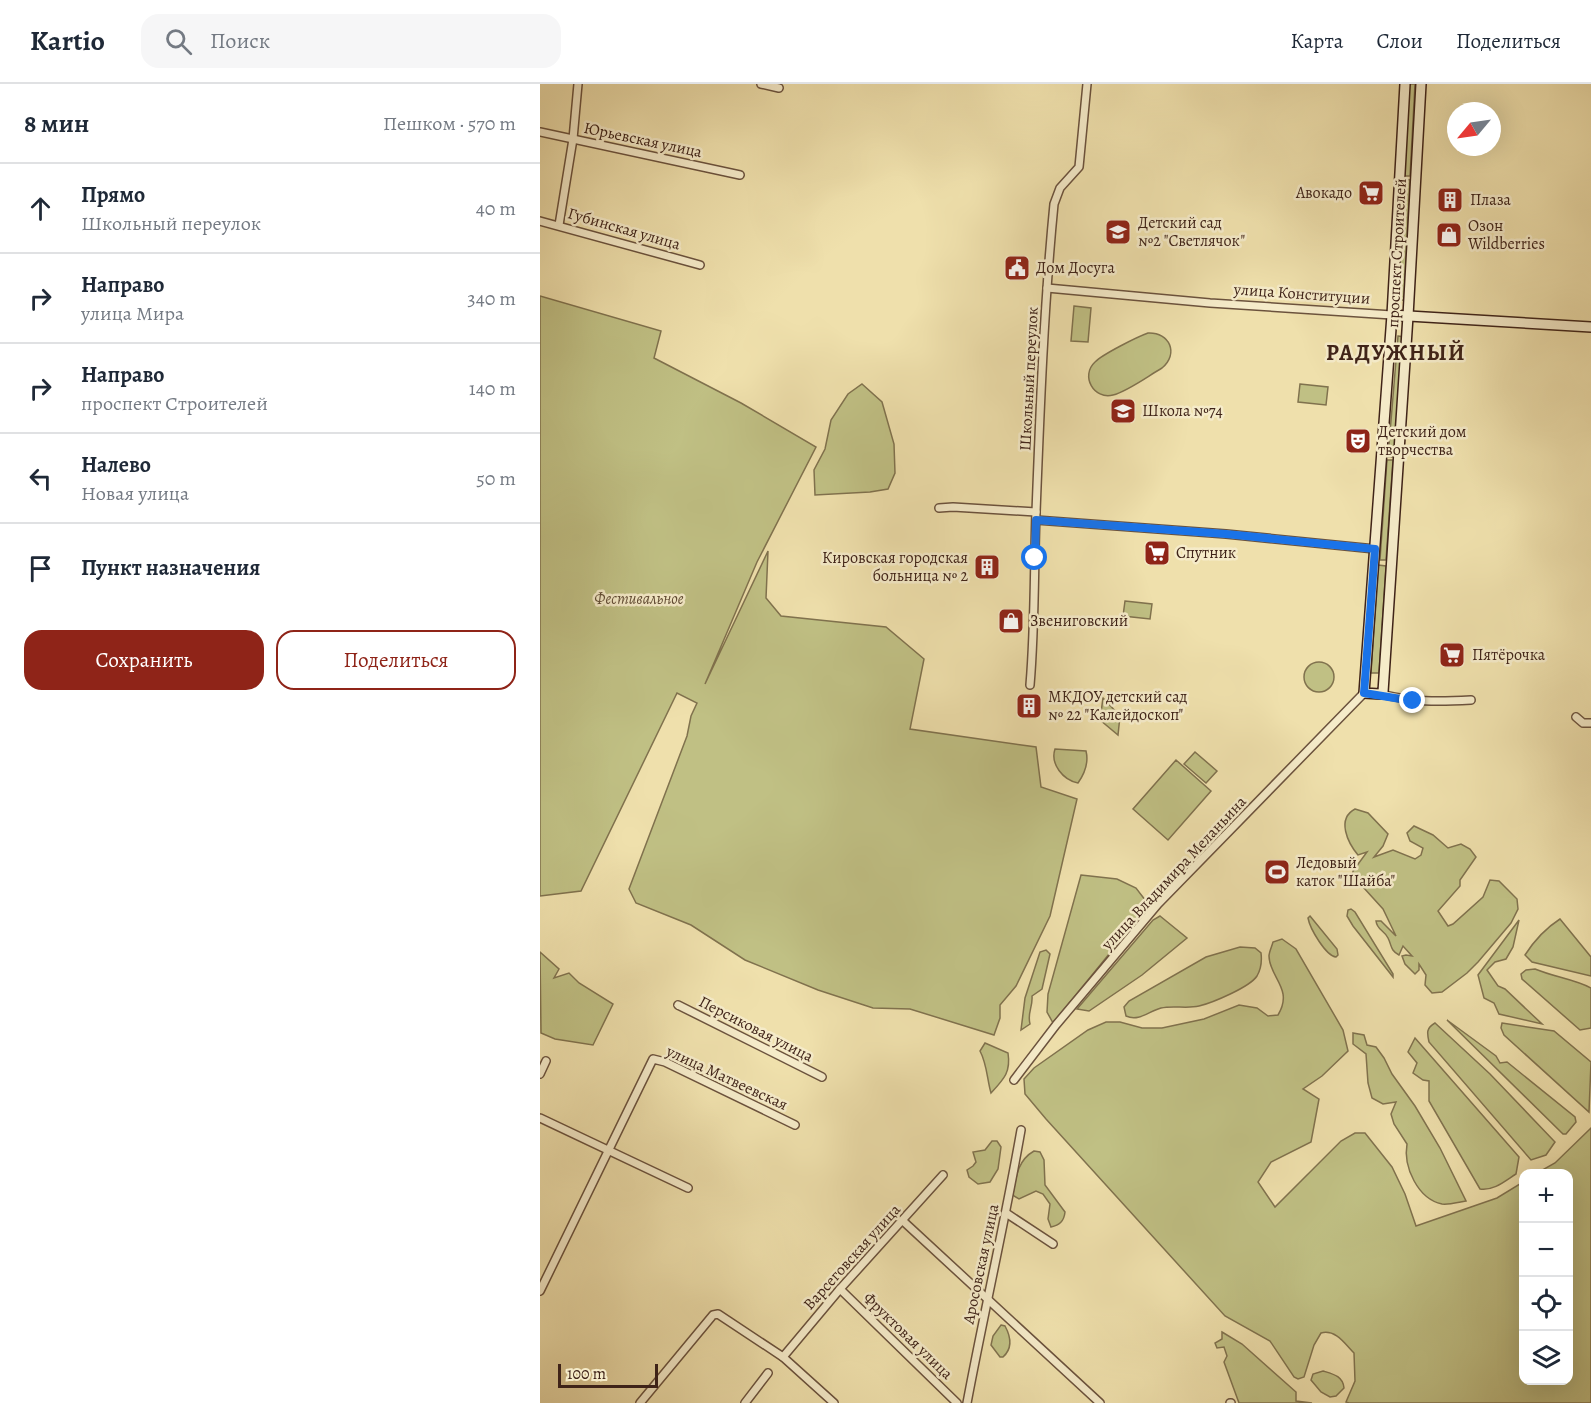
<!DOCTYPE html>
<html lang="ru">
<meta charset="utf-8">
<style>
body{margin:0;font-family:Alegreya,serif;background:#f6f6f7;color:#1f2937}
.controls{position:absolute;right:18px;bottom:18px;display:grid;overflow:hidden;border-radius:12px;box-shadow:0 6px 24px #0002}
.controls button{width:54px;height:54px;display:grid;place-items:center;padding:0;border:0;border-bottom:2px solid #e0e1e3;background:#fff;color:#1f2937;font:30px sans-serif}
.compass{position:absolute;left:907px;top:18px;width:54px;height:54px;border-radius:50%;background:#fff;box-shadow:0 6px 24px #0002;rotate:241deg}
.scale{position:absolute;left:18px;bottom:15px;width:100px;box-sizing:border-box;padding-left:6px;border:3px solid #3f2318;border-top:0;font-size:16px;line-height:21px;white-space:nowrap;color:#3f2318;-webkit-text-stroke:4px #f5ebc9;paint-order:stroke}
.stop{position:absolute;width:18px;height:18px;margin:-14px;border:4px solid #1a73e8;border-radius:50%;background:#fff}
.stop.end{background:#1a73e8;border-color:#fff;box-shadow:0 2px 6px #0008}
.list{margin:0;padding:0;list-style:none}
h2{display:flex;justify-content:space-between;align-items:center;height:78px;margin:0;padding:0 24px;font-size:26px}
h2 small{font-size:20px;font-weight:400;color:#747a83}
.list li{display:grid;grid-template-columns:39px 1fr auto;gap:18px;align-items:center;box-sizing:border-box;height:90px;padding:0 24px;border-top:2px solid #e0e1e3}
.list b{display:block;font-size:22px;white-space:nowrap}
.list p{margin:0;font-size:20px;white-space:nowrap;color:#747a83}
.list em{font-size:20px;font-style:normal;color:#747a83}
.actions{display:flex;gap:12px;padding:18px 24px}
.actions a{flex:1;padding:14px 0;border:2px solid #8f2418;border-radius:18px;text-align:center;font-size:21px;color:#8f2418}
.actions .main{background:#8f2418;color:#fff}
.icon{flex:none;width:33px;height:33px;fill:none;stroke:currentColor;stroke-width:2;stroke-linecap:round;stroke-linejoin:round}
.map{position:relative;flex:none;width:1051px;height:1319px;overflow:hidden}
header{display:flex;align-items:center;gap:36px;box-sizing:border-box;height:84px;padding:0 30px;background:#fff;border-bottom:2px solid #e0e1e3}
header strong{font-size:28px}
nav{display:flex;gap:33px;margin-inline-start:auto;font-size:21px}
.search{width:420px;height:54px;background:#f6f6f7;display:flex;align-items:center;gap:15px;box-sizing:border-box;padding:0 21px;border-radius:18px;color:#747a83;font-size:22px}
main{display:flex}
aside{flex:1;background:#fff}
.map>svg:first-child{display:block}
</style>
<header>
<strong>Kartio</strong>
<div class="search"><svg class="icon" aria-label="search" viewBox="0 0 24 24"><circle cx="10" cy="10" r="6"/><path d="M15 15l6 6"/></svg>Поиск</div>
<nav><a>Карта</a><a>Слои</a><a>Поделиться</a></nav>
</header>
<main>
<aside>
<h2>8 мин<small>Пешком · 570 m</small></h2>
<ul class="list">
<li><svg class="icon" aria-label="ahead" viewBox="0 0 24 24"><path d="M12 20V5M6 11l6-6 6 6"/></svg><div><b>Прямо</b><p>Школьный переулок</p></div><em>40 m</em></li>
<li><svg class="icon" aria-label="right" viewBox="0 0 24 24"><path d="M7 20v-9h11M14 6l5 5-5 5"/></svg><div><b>Направо</b><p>улица Мира</p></div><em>340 m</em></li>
<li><svg class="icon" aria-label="right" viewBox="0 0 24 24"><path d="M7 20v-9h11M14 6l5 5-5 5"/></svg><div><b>Направо</b><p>проспект Строителей</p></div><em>140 m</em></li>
<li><svg class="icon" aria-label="left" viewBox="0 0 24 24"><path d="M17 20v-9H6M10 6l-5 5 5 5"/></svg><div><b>Налево</b><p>Новая улица</p></div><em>50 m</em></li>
<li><svg class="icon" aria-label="arrive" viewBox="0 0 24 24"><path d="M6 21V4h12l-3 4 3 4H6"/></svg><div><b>Пункт назначения</b></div></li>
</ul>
<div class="actions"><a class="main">Сохранить</a><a>Поделиться</a></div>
</aside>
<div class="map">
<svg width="1051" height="1319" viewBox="0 0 1051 1319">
<rect width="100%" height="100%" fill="#efe0ac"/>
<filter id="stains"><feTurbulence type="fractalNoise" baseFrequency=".00333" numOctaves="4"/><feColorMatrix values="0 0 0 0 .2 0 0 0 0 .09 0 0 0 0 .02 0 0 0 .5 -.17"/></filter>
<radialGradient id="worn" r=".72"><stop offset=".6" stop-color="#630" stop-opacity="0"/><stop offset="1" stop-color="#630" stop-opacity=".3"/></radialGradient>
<g fill="#c0c084" stroke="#80724e" stroke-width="1.5">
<path d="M 869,0 L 875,0 L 870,92 L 864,92 Z"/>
<path d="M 863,95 L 870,96 L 864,216 L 857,216 Z"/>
<path d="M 0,212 L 121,247 L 114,274 L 201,319 L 276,363 L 217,478 L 165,600 L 228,467 L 226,514 L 241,532 L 346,543 L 384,575 L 370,645 L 496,663 L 501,703 L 537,715 L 510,832 L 476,902 L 460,921 L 460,934 L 454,951 L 370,925 L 333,924 L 278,906 L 205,876 L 151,841 L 96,819 L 89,805 L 147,652 L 151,632 L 157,619 L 137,609 L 41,807 L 0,812 Z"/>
<path d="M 534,222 L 551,224 L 548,258 L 531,257 Z"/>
<path d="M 608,249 C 630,248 639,270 622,284 C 608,292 588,307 573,311 C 554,316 540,292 555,278 C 563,270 597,253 608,249 Z"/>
<path d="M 858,252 L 864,253 L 854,373 L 848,373 Z"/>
<path d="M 322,300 L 342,318 L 354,360 L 355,389 L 348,405 L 330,408 L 275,411 L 274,386 L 285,365 L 291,336 L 308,310 Z"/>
<path d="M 760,300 L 788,303 L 786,321 L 758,318 Z"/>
<path d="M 847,376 L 853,376 L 846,476 L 840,476 Z"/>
<path d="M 838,481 L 846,482 L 839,589 L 831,589 Z"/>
<path d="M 585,517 L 612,520 L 610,535 L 583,532 Z"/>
<circle cx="779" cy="593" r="15"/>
<path d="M 563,614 L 580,632 L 578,651 L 560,636 Z"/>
<path d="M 515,665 L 546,667 C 549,679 545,689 538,699 C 523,696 510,680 515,665 Z"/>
<path d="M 655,668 L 677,687 L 666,699 L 644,680 Z"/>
<path d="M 636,676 L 671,707 L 628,756 L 593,725 Z"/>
<path d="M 815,725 L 828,729 L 848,750 L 843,762 L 834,773 L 853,766 L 875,775 L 881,771 L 883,764 L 870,757 L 867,749 L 874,742 L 893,751 L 908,764 L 921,760 L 930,765 L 936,773 L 920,796 L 920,802 L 898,827 L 908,842 L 913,840 L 943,813 L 950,796 L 959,797 L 977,815 L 978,825 L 971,839 L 938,878 L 927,889 L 902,908 L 892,909 L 885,901 L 886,891 L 879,880 L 879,886 L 875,890 L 865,880 L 862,872 L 866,871 L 872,872 L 863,862 L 859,871 C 850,866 852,862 848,854 C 844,846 837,846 836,837 L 841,837 L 856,852 L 843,825 L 813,792 L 813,787 L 827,768 L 818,771 C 808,759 796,735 815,725 Z"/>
<path d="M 541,791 L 577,795 L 596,804 L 609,821 L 513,939 L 507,928 L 508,910 Z"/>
<path d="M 811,825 L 815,828 L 853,890 L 853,893 L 813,842 L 807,832 L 808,826 Z"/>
<path d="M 620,832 L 647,854 L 602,891 L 549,927 L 537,925 L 613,836 Z"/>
<path d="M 770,832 L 797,865 L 798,871 L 796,873 C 786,872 770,845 768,834 Z"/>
<path d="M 1020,835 L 1051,873 L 1051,892 L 992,878 L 985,871 C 994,857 1006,844 1020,835 Z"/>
<path d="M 979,836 L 973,863 L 966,875 L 955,878 L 947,886 L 958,902 L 965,905 L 1002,940 L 959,930 L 954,919 L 944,914 L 938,891 Z"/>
<path d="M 742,855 L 756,865 L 803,946 L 808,967 L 782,992 L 763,1005 L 779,1015 L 771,1058 L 731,1078 L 718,1098 L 735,1123 L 801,1057 L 815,1049 L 825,1049 L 852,1083 L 865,1110 L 876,1142 L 957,1114 L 983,1098 L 984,1296 L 1028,1296 L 1028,1090 L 997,1089 L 1015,1079 L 1051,1044 L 1051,1319 L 809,1319 L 806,1318 L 815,1297 L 814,1269 C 805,1260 796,1245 781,1249 L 774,1261 L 764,1293 L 758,1295 L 754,1293 L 730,1257 L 685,1232 L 506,1035 L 485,1010 L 484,995 L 494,984 L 548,946 L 566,938 L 580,938 L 602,944 L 622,944 L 664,935 L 699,921 L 717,924 L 728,932 L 738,931 C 754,905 729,893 729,872 C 729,868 732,862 733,858 Z"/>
<path d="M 700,863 L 715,864 L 721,869 C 722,877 721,885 717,892 C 710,903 672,919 659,922 C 646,925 633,921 621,924 C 609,927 599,938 586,932 L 584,923 L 589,917 L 666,873 Z"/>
<path d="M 506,866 L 510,870 L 502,905 L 492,912 C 493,923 487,929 490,940 L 481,946 L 485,914 L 500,868 Z"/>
<path d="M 0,868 L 19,885 L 14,894 L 29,889 L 39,899 L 73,920 L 53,961 L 15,955 L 1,949 Z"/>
<path d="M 995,885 C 1014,893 1034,895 1051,904 L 1051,944 L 1040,946 L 982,895 L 981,890 L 986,886 Z"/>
<path d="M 907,936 L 956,972 L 960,979 L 967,978 L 1035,1033 L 1036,1038 L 1026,1050 L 1023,1050 Z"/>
<path d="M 895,939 L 950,990 L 1015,1058 L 1006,1071 L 991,1076 L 889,958 C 887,949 886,944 895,939 Z"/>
<path d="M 962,939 L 1014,947 L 1051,978 L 1049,1028 L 964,951 L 961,944 Z"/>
<path d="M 813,949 L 824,951 L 827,961 L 836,963 L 844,974 L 852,990 L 875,1022 L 900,1064 L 926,1117 C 919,1118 909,1121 902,1120 C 878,1115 863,1083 867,1060 L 854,1040 L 851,1030 L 856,1018 L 843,1020 L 832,1014 L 828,999 L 826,970 L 813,960 Z"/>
<path d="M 875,954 L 979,1073 L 976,1090 C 965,1097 954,1107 940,1105 L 889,1017 L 889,997 L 883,996 L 873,989 L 877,979 L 868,968 Z"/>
<path d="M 445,959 L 468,969 C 471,988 464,995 451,1009 C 447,995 447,980 440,967 Z"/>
<path d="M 452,1057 L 457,1057 L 461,1063 L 458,1085 L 450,1098 L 438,1100 L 429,1093 L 427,1086 L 433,1082 L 436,1078 L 433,1068 L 445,1066 Z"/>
<path d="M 494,1067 L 500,1068 L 504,1076 L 505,1101 L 525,1128 C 524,1138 519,1141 511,1143 L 508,1135 L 510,1120 L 503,1110 L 496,1107 L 479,1115 L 474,1112 L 473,1110 C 476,1092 478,1076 494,1067 Z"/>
<path d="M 461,1241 L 465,1242 C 471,1253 473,1264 463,1273 L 460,1273 L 451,1261 L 453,1252 Z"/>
<path d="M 682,1248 L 702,1260 L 756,1308 L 756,1317 L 772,1319 L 699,1319 L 684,1278 L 687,1272 L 684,1263 L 677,1264 L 675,1259 L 682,1255 Z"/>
<path d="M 783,1287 C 793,1290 803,1292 804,1304 L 796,1312 L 790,1313 L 781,1308 L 771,1296 L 773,1290 Z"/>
</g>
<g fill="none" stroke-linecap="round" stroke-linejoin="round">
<g stroke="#6b523d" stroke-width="10">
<g id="street">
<path d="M 221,0 L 239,4"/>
<path d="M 0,48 L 200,91"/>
<path d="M 0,137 L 160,181"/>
<path d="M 19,141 L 33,55 L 38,0"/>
<path d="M 507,204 L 670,219 L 852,231"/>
<path d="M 399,424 L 413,423 L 496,428"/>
<path d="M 496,436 L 686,450 L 835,465"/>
<path d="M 490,601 C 495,543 494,486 496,428 C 500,325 504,222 514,120 L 520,104 L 539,83 L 547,0"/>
<path d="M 840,610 C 875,618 895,618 931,616"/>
<path d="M 1036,633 L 1043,639 L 1051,639"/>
<path d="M 138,921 L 282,993"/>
<path d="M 0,990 L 6,977"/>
<path d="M 474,996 L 516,941 L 618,820 L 824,609"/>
<path d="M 0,1034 L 148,1104"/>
<path d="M 466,1129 L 513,1160"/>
<path d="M 363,1137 L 560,1319"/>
<path d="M 300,1205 L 417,1319"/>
<path d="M 0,1207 L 113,975 L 125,978 L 255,1041"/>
<path d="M 243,1273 L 300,1205 L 403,1091"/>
<path d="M 100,1319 L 173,1231 L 178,1230 L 243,1273 L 294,1319"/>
<path d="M 205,1319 L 228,1289"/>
<path d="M 427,1319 C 444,1228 465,1138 481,1046"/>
<path d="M 690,1319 L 691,1319"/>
</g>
</g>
<g stroke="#3f2318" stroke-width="12">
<g id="secondary">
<path d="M 865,0 L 852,231 L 824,609 L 840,610 L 843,608 L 868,232 L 881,0"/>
<path d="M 852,231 L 1051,243"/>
</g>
</g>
<use href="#street" stroke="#f5ebc9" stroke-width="7"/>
<use href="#secondary" stroke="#f5ebc9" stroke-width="9"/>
</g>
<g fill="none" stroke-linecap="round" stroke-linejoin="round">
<path stroke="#1a73e8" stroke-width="8" d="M 495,474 L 496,436 L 686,450 L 835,465 L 824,609 L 873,617"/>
</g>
<defs>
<g id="supermarket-square" transform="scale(1.35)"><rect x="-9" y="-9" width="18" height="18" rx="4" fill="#8f2418" stroke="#f5ebc9"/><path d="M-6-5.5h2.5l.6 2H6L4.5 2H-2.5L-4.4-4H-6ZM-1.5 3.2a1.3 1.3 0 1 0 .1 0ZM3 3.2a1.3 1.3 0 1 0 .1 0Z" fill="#fff"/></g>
<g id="building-square" transform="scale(1.35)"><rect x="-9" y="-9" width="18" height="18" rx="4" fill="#8f2418" stroke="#f5ebc9"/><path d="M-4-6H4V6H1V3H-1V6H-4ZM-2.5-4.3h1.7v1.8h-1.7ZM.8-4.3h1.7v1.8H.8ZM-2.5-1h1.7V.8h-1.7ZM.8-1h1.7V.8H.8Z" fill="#fff"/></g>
<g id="school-square" transform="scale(1.35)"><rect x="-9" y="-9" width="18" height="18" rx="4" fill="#8f2418" stroke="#f5ebc9"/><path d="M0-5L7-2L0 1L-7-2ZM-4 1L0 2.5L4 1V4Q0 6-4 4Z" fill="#fff"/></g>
<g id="shop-square" transform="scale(1.35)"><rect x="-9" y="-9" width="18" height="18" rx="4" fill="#8f2418" stroke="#f5ebc9"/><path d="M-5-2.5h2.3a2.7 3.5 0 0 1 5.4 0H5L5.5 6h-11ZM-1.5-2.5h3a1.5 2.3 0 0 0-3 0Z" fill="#fff"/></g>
<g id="civic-square" transform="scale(1.35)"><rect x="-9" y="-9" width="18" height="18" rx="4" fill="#8f2418" stroke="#f5ebc9"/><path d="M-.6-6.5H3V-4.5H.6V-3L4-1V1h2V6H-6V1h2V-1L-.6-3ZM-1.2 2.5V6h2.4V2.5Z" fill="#fff"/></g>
<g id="theatre-square" transform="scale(1.35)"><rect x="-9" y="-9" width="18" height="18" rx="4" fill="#8f2418" stroke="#f5ebc9"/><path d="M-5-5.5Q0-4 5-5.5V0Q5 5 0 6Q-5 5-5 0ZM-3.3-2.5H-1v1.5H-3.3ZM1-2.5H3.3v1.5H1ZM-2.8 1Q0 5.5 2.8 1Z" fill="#fff"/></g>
<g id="stadium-square" transform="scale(1.35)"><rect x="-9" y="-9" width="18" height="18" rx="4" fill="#8f2418" stroke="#f5ebc9"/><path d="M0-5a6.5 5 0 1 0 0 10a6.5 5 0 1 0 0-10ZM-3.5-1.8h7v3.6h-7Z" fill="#fff"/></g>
</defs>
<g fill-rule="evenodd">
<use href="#supermarket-square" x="831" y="109"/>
<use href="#building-square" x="910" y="116"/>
<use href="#school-square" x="578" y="148"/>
<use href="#shop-square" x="909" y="151"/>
<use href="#civic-square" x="477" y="184"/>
<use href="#school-square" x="583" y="327"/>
<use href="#theatre-square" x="818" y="357"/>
<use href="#supermarket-square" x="617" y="469"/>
<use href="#building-square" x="447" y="483"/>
<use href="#shop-square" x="471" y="537"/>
<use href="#supermarket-square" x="912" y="571"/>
<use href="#building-square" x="489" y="622"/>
<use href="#stadium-square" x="737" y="788"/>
</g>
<g text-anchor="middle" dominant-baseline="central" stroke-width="5" stroke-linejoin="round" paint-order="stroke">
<g font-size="16" fill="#3f2318" stroke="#f5ebc9">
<text transform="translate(103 56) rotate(12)">Юрьевская улица</text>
<text transform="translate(84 145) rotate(16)">Губинская улица</text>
<text transform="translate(857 169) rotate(-87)">проспект Строителей</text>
<text transform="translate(762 210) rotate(4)">улица Конституции</text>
<text transform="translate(489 295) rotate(-87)">Школьный переулок</text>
<text transform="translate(634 789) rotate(-47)">улица Владимира Меланьина</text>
<text transform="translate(216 945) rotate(27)">Персиковая улица</text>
<text transform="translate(187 994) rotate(25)">улица Матвеевская</text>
<text transform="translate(312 1173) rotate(-48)">Варсеговская улица</text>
<text transform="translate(441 1180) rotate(-78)">Аросовская улица</text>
<text transform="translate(368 1252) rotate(44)">Фруктовая улица</text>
</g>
<g font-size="16" fill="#3f2318" stroke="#f5ebc9" text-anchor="start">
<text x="812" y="109" text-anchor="end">Авокадо</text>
<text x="930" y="116">Плаза</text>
<text x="598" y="139">Детский сад<tspan x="598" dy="18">№2 "Светлячок"</tspan></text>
<text x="928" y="142">Озон<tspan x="928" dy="18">Wildberries</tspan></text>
<text x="496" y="184">Дом Досуга</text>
<text x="602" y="327">Школа №74</text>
<text x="838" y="348">Детский дом<tspan x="838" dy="18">творчества</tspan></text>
<text x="636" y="469">Спутник</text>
<text x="428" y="474" text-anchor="end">Кировская городская<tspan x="428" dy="18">больница № 2</tspan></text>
<text x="490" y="537">Звениговский</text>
<text x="932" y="571">Пятёрочка</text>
<text x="508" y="613">МКДОУ детский сад<tspan x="508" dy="18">№ 22 "Калейдоскоп"</tspan></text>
<text x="756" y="779">Ледовый<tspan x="756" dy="18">каток "Шайба"</tspan></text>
</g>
<g font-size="16" font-style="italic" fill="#5f4a33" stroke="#f5ebc9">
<text x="99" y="515">Фестивальное</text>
</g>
<g font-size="22" font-weight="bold" letter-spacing="1.5" fill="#3f2318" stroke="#f5ebc9">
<text x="856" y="269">РАДУЖНЫЙ</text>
</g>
</g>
<rect width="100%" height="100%" filter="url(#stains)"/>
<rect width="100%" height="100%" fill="url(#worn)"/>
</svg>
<div class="controls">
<button>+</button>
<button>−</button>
<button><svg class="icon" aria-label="locate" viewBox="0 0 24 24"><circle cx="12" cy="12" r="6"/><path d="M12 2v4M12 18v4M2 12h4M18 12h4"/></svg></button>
<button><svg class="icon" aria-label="layers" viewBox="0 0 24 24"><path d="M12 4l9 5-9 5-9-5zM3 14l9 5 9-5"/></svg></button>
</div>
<svg class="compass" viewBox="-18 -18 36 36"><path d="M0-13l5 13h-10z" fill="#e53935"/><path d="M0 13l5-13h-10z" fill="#747a83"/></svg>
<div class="scale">100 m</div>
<div class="stop" style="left:495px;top:474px"></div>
<div class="stop end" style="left:873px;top:617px"></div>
</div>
</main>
